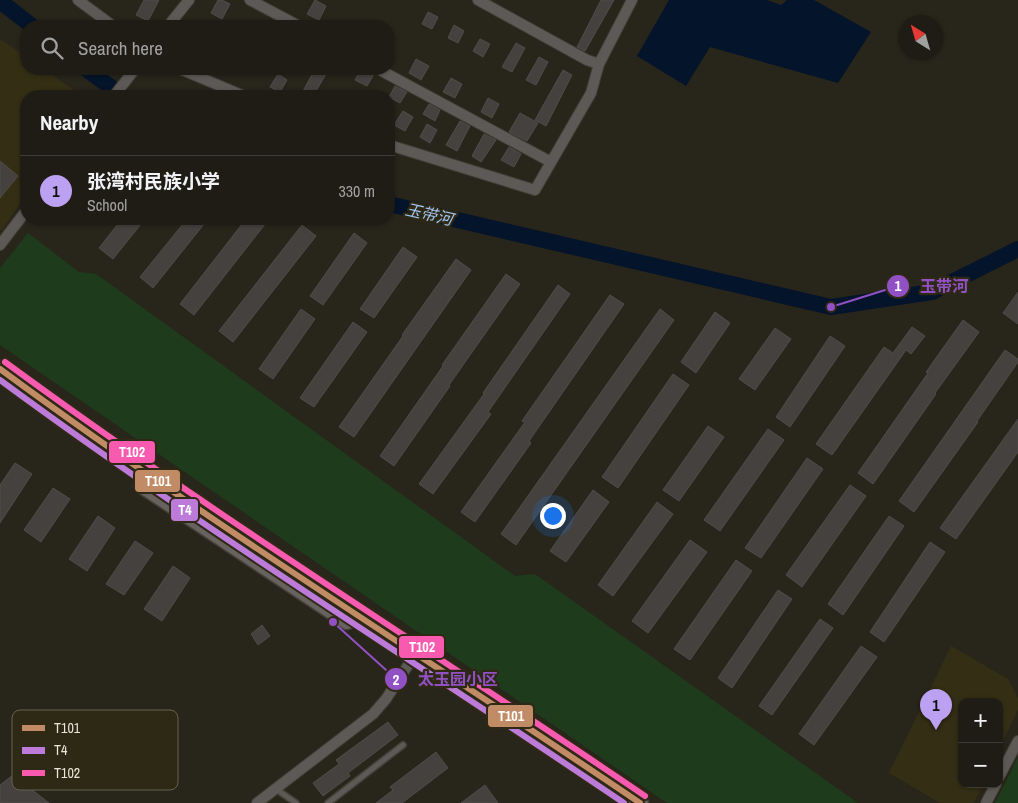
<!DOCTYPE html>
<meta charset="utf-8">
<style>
body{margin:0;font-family:"Archivo Narrow","Noto Sans SC",sans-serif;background:#26251d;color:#f1f3f6}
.controls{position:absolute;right:15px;bottom:15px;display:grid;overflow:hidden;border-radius:10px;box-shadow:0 1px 4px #0004}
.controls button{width:45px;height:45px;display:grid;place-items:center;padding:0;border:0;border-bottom:1px solid #3c3a34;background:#1e1c14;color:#f1f3f6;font:25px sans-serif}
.compass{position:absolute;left:898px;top:15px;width:45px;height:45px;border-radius:50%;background:#1e1c14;box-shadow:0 1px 4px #0004;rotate:323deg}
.you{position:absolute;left:552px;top:515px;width:18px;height:18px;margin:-12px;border:4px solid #fff;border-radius:50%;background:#1a73e8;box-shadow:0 0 0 8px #1a73e833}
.badge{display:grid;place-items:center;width:32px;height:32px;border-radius:50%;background:#bca0f2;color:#111;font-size:16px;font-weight:700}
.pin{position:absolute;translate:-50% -41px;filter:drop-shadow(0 1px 2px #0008)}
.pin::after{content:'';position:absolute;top:26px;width:18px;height:15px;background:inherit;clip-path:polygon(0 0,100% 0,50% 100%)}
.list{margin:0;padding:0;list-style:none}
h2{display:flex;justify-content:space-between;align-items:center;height:65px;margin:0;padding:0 20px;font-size:21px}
h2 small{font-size:16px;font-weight:400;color:#a1a1a0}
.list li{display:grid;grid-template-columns:32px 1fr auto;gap:15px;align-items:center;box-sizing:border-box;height:70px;padding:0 20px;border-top:1px solid #3c3a34}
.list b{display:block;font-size:19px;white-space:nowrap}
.list p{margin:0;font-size:16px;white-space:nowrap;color:#a1a1a0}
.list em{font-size:16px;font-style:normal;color:#a1a1a0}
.icon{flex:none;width:28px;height:28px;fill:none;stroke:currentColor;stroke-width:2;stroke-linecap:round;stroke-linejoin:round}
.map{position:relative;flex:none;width:1018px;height:803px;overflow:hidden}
.search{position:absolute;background:#1e1c14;box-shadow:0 1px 4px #0004;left:20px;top:20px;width:375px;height:55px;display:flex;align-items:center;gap:12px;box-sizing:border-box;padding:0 18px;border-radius:20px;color:#a1a1a0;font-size:19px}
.panel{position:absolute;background:#1e1c14;box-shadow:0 1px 4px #0004;left:20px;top:90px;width:375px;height:135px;border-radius:20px}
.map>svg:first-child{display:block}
</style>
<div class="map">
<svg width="1018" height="803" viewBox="0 0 1018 803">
<rect width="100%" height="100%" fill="#28261b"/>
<g fill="#332e14">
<path d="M 0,39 L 26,57 L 26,69 L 43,69 L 83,96 L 26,96 L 26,195 L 1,231 L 0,230 Z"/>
<path d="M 951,646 L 1008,679 L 1018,698 L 1018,710 L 999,749 L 999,702 L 962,702 L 962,784 L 983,784 L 974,803 L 940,803 L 889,773 Z"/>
</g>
<g fill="#1e3c1b">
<path d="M 28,233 L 79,272 L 96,274 L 515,576 L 535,574 L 858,803 L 667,803 L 0,345 L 0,268 Z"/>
<path d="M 1018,757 L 1018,803 L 995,803 Z"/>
</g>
<path fill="#04142a" d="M 669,0 L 767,0 L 781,5 L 787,0 L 814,0 L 871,32 L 838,83 L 710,47 L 686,86 L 637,56 Z"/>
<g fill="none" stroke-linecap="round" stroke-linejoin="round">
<g stroke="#04142a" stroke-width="16">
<path d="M 0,1 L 32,26"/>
<path d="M 86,69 L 123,96"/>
<path d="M 389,204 L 831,307 L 932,292 L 1018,249"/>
</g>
</g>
<g fill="#45413f" stroke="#4f4c4b">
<path d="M 144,0 L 159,0 L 148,21 L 136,15 Z"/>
<path d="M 218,0 L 222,0 L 230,4 L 222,19 L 211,13 Z"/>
<path d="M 315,0 L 326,6 L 319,20 L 307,14 Z"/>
<path d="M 601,0 L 614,0 L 585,51 L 577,47 Z"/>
<path d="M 428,12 L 438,17 L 432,29 L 422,24 Z"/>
<path d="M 454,25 L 464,31 L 458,43 L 448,38 Z"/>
<path d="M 480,39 L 490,44 L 483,57 L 473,51 Z"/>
<path d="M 516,43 L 525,48 L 512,72 L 502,67 Z"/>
<path d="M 539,57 L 548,62 L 536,85 L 526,80 Z"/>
<path d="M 416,59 L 429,66 L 421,80 L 409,73 Z"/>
<path d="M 315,69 L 326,74 L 313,96 L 307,96 L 302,93 Z"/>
<path d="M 361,69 L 367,69 L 374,74 L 367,86 L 355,80 Z"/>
<path d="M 563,70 L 572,75 L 546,126 L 535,120 Z"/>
<path d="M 278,74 L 287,80 L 280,92 L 270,87 Z"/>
<path d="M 451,78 L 462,84 L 455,98 L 443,92 Z"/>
<path d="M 395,86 L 407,92 L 400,103 L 389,97 Z"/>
<path d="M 488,98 L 499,104 L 492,118 L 481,112 Z"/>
<path d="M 429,104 L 440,110 L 435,121 L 423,114 Z"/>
<path d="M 403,111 L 413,117 L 405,131 L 394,125 Z"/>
<path d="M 520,113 L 538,123 L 527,141 L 509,132 Z"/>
<path d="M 460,121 L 470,126 L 457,151 L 446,145 Z"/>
<path d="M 427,124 L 437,130 L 430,143 L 420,137 Z"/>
<path d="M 484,134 L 496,140 L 481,162 L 472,156 Z"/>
<path d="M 509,147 L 521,154 L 514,167 L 501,160 Z"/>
<path d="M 0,161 L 18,176 L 0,198 Z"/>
<path d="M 122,219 L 145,219 L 113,259 L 99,248 Z"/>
<path d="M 187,219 L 208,219 L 153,288 L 140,277 Z"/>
<path d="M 246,219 L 269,219 L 194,315 L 180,304 Z"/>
<path d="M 302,225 L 316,236 L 233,342 L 219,331 Z"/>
<path d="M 354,233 L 367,243 L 323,305 L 310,296 Z"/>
<path d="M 403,247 L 417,257 L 374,318 L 360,309 Z"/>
<path d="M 456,259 L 471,270 L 354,437 L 339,427 L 403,336 L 402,335 Z"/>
<path d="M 506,274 L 520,284 L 449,385 L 450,386 L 394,466 L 380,456 L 443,366 L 442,365 Z"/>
<path d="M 558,285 L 570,294 L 488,412 L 491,414 L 433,494 L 419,484 L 484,394 L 483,393 Z"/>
<path d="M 1018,292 L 1018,324 L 1003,313 Z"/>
<path d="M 610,295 L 624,304 L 529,441 L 531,443 L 475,522 L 461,512 L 525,422 L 522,421 Z"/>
<path d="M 301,309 L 315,319 L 273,379 L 259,369 Z"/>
<path d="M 660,309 L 674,320 L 516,545 L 501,534 Z"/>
<path d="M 715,312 L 730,323 L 696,373 L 681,362 Z"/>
<path d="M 963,320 L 979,332 L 935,393 L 936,394 L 873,484 L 858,473 L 928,373 L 926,372 Z"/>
<path d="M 353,322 L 367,332 L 314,407 L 300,398 Z"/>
<path d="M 912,327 L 925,336 L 911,354 L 906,350 L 832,455 L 816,444 L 884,347 L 893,353 Z"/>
<path d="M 775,328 L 791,339 L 755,390 L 739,379 Z"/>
<path d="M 830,336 L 845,346 L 790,427 L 776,417 Z"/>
<path d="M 1005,350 L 1018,359 L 1018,362 L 977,421 L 978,422 L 914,512 L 899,501 Z"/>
<path d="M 673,374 L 689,385 L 618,488 L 602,477 Z"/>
<path d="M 1018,419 L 1018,452 L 956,539 L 940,528 Z"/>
<path d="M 708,426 L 724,437 L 679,501 L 663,490 Z"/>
<path d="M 768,429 L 784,440 L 720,531 L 704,520 Z"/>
<path d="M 807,458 L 823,469 L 761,558 L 745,548 Z"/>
<path d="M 15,463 L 32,474 L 0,523 L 0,485 Z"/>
<path d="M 850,485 L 866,496 L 802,587 L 786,575 Z"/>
<path d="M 53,488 L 70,499 L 41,542 L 24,530 Z"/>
<path d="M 593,490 L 609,502 L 566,562 L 550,551 Z"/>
<path d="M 657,502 L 673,514 L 613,596 L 598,585 Z"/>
<path d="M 98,516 L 115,528 L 87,571 L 69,559 Z"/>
<path d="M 889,516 L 904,526 L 843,615 L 828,604 Z"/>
<path d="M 690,540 L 707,552 L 648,633 L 632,621 Z"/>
<path d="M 135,541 L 153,553 L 124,595 L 106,584 Z"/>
<path d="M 930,542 L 945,552 L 884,642 L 870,632 Z"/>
<path d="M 736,560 L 752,571 L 690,660 L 674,649 Z"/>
<path d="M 173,566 L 190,578 L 162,621 L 144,609 Z"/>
<path d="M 778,590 L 792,599 L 732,688 L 718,678 Z"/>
<path d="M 820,619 L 833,628 L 772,715 L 759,706 Z"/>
<path d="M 262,625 L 270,636 L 258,645 L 251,634 Z"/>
<path d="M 861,646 L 877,657 L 814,745 L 799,734 Z"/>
<path d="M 388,722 L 398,735 L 348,773 L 350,776 L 323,796 L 313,783 L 339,764 L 336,760 Z"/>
<path d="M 436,752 L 448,768 L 402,803 L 376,803 L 393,790 L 390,787 Z"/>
<path d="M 13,775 L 49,803 L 0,803 L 0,785 Z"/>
<path d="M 485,785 L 498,803 L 461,803 Z"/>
</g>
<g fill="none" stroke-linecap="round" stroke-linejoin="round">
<g stroke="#424037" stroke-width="8">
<g id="service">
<path d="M 276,789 L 296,803"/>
<path d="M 328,803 L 403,745"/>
</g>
</g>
<g stroke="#424037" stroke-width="12">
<g id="minor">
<path d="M 78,0 L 113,26"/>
<path d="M 250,0 L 299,26"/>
<path d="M 478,0 L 587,60 L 599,64"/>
<path d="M 168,26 L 189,0"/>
<path d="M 180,69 L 244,96"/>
<path d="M 378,69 L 551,162"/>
<path d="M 114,96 L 135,69"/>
<path d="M 389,145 L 535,190 L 591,93 L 599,64 L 632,0"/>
<path d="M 0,245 L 26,211"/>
<path d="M 999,777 L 1018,741"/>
<path d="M 257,803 L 373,714 L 386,699 L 416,653"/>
<path d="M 986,803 L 996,784"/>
</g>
</g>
<g stroke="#424037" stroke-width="19">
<g id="primary">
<path d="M 0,369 C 38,397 75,425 113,451 C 287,572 466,684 640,803"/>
<path d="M 142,485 L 347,621"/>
</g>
</g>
<use href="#service" stroke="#5d5957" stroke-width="5"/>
<use href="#minor" stroke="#5d5957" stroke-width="10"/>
<use href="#primary" stroke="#67625d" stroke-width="16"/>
<g stroke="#2e2915" stroke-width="10">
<path id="bus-1" d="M 0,369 C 207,522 427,658 640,803"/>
</g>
<g stroke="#2e2915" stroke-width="10">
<path id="bus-2" d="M 0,380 C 202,529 416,662 624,803"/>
</g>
<g stroke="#2e2915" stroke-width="10">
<path id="bus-3" d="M 5,362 C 213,515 432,651 645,796"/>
</g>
<use href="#bus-1" stroke="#c18c65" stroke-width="6"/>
<use href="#bus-2" stroke="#bd7bd9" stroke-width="6"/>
<use href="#bus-3" stroke="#f75aaf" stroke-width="6"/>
</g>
<g text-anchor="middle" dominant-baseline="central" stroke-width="4.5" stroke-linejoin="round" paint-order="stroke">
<g font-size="16" font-style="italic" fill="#a3c7f7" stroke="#2e2915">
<text transform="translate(429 214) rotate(13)">玉带河</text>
</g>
</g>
<rect x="12" y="710" width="166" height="80" rx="8" fill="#2e2915" stroke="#666250" stroke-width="1"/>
<rect x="22" y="725" width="23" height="6" fill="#c18c65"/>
<rect x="22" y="747" width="23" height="7" fill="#bd7bd9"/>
<rect x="22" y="770" width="23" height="6" fill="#f75aaf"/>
<g font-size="14" fill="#e9e6da">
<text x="54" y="733">T101</text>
<text x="54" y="755">T4</text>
<text x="54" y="778">T102</text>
</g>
<path fill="none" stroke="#9151c4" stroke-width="2" d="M831 307L898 286M333 622L396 679"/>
<g fill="#9151c4" stroke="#2e2915" stroke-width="2">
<circle cx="831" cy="307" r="5"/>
<circle cx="333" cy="622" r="5"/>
<circle cx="898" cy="286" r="12"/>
<circle cx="396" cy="679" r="12"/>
</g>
<g font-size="15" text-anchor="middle" font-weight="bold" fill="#fff">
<text x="898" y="291">1</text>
<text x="396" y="685">2</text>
</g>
<g font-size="16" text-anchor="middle" font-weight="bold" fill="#9151c4" stroke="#2e2915" stroke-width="4.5" stroke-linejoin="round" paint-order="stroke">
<text x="944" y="292">玉带河</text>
<text x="458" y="685">太玉园小区</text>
</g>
<g stroke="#2e2915" stroke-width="2">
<rect x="108" y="440" width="48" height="24" rx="5" fill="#f75aaf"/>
<rect x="134" y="469" width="47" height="24" rx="5" fill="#c18c65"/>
<rect x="170" y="498" width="29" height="24" rx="5" fill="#bd7bd9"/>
<rect x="398" y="635" width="47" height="24" rx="5" fill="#f75aaf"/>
<rect x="487" y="704" width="47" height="24" rx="5" fill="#c18c65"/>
</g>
<g font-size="14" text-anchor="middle" font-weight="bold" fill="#fff">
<text x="132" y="457">T102</text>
<text x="158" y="486">T101</text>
<text x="185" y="515">T4</text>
<text x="422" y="652">T102</text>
<text x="511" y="721">T101</text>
</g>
</svg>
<div class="controls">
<button>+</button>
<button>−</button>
</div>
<svg class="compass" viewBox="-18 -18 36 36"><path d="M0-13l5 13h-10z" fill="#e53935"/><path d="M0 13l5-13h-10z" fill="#a1a1a0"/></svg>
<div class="you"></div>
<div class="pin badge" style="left:936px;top:730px">1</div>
<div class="search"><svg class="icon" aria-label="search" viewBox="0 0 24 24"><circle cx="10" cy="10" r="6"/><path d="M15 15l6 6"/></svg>Search here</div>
<section class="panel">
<h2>Nearby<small></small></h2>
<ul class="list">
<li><span class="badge">1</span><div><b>张湾村民族小学</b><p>School</p></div><em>330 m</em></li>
</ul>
</section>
</div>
